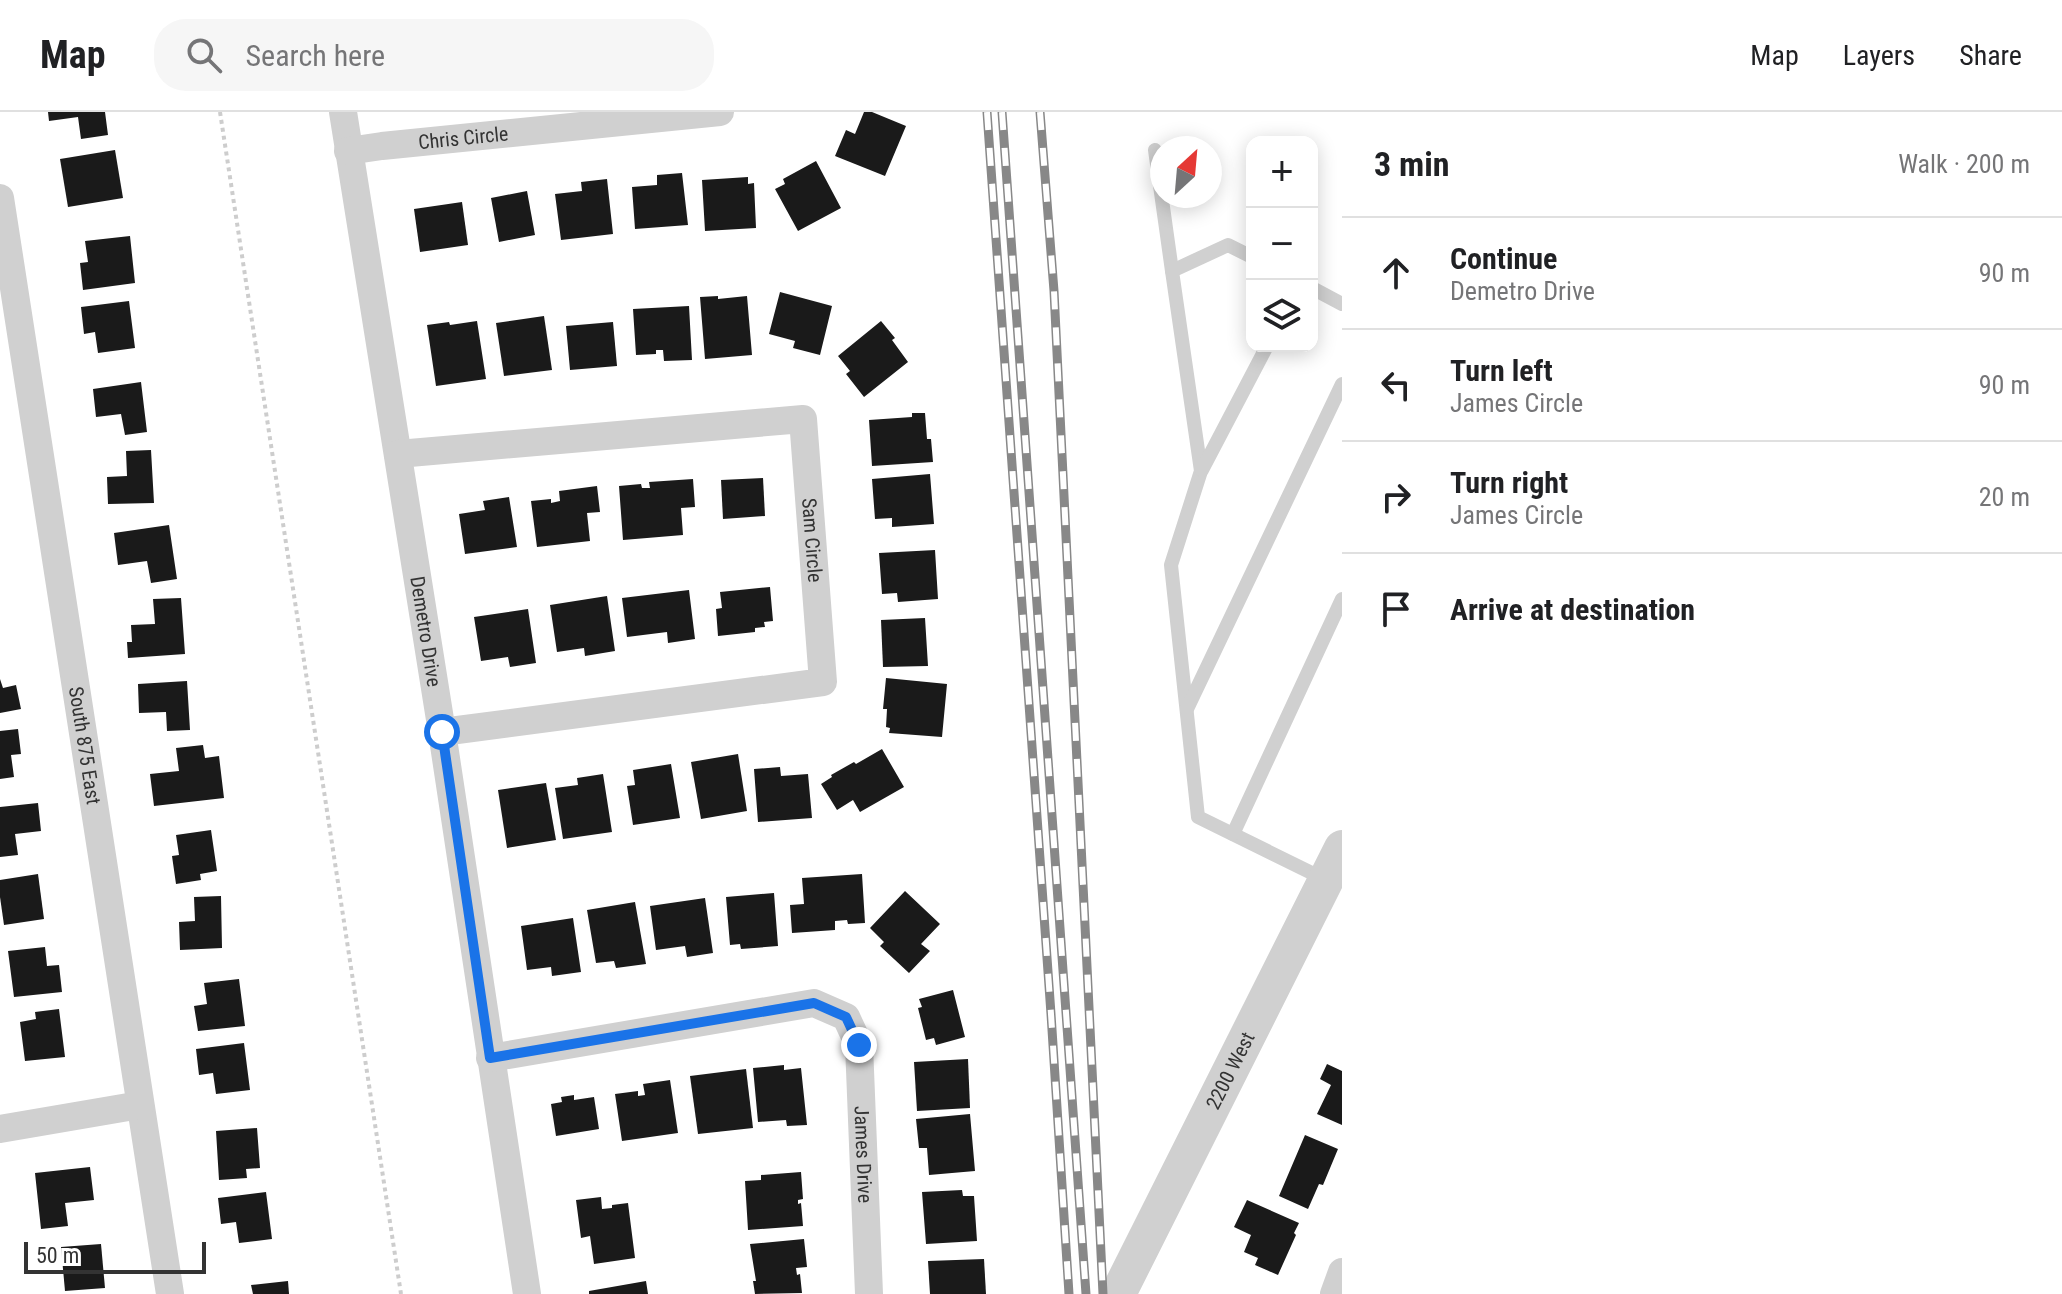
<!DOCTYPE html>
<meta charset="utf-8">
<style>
body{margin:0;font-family:"Roboto Condensed",sans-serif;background:#f6f6f6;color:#202124}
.controls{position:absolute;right:24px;top:24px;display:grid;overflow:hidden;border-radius:16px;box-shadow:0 4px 20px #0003}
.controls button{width:72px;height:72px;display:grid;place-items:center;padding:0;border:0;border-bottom:2px solid #e0e0e0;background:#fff;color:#202124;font:40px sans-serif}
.compass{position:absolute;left:1150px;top:24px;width:72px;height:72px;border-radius:50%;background:#fff;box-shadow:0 4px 20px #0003;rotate:26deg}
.scale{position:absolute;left:24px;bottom:20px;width:182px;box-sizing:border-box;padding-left:8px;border:4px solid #333;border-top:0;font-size:22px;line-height:28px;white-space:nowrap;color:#333;-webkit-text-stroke:6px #fff;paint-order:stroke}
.stop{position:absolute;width:24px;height:24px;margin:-18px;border:6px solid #1a73e8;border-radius:50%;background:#fff}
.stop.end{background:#1a73e8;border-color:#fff;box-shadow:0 2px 8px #0008}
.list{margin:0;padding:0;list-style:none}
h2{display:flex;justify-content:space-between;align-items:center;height:104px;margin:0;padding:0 32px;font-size:34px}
h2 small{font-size:26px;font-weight:400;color:#757577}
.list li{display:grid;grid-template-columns:52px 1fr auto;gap:24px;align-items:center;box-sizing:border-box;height:112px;padding:0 32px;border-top:2px solid #e0e0e0}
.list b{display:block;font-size:30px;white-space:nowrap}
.list p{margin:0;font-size:26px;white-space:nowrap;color:#757577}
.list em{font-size:26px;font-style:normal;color:#757577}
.icon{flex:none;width:44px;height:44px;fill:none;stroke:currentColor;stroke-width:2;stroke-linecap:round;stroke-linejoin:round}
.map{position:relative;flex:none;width:1342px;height:1182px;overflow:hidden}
header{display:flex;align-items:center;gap:48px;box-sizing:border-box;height:112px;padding:0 40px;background:#fff;border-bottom:2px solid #e0e0e0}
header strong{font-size:38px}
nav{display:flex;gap:44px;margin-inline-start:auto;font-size:28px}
.search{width:560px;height:72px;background:#f6f6f6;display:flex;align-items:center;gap:20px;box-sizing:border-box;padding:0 28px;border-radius:32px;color:#757577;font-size:30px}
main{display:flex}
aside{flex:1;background:#fff}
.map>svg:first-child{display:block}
</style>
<header>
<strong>Map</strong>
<div class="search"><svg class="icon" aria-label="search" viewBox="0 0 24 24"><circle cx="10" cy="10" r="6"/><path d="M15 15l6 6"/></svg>Search here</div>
<nav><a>Map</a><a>Layers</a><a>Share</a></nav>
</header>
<main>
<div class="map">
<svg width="1342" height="1182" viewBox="0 0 1342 1182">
<rect width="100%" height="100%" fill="#fff"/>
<g fill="#1a1a1a">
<path d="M 48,0 L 105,0 L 108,23 L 81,27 L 78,5 L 49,9 Z"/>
<path d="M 864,0 L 872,0 L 906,14 L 885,64 L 835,44 L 846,18 L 855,22 Z"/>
<path d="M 115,38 L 123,86 L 68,95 L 60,47 Z"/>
<path d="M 816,49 L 841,96 L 798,119 L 775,77 L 785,72 L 783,67 Z"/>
<path d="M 682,61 L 688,113 L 635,117 L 632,75 L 657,73 L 657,63 Z"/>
<path d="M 748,65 L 748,72 L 754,71 L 756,116 L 705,119 L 702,68 Z"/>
<path d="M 607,67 L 613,122 L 561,128 L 555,82 L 582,79 L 581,70 Z"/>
<path d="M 527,79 L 535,123 L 499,130 L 491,86 Z"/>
<path d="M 462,90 L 468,133 L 420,140 L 414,97 Z"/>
<path d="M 130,124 L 135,171 L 83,178 L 80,151 L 88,150 L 85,129 Z"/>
<path d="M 780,180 L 832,194 L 820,243 L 793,236 L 795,229 L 769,222 Z"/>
<path d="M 718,184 L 718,187 L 747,184 L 752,243 L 705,247 L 700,185 Z"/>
<path d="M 129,189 L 135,236 L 98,241 L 95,220 L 84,222 L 81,195 Z"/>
<path d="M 689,194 L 692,248 L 664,249 L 663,238 L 656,238 L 656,242 L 636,243 L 633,197 Z"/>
<path d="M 544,204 L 552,258 L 504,264 L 496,211 Z"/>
<path d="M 477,209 L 486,267 L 436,274 L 427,213 L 449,210 L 450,213 Z"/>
<path d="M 881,209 L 895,226 L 892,228 L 908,250 L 864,285 L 846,262 L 850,259 L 838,244 Z"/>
<path d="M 613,210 L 617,254 L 570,258 L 566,214 Z"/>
<path d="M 141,270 L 147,320 L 125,323 L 121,302 L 96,305 L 93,277 Z"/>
<path d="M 912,301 L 925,301 L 927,327 L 931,327 L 933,350 L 872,354 L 869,308 L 912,305 Z"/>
<path d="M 151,338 L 154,391 L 108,392 L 107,365 L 127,364 L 126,339 Z"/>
<path d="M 930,362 L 934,412 L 892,415 L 892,406 L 875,407 L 872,367 Z"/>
<path d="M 763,366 L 765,404 L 723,407 L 721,368 Z"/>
<path d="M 693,367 L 695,395 L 681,396 L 683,423 L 623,428 L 619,374 L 641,372 L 642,376 L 650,376 L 649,370 Z"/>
<path d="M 597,374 L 600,400 L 587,401 L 590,429 L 537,435 L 531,389 L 551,387 L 551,391 L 560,389 L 559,379 Z"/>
<path d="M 509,385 L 517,435 L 465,442 L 459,402 L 485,398 L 483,389 Z"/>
<path d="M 169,413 L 177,467 L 151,471 L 147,449 L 118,453 L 114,421 Z"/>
<path d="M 935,438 L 938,487 L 898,490 L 897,481 L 882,482 L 879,441 Z"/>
<path d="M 770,475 L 773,509 L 764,510 L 765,515 L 755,516 L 755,520 L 718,524 L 716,497 L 722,496 L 720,480 Z"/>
<path d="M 689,478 L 695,527 L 668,531 L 667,520 L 627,525 L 622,486 Z"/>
<path d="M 607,484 L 615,539 L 585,544 L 584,536 L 557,540 L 550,493 Z"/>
<path d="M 181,486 L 185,542 L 128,546 L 127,530 L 132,530 L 131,513 L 155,512 L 153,487 Z"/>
<path d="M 528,497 L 536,551 L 510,555 L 508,545 L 481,549 L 474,505 Z"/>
<path d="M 925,506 L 928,554 L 883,555 L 881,508 Z"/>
<path d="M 886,566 L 947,572 L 942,625 L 889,621 L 890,616 L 886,615 L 887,597 L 883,597 Z"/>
<path d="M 0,567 L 3,576 L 16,573 L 21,597 L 0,601 Z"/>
<path d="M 187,569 L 190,618 L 167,619 L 166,600 L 139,601 L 138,572 Z"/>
<path d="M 18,617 L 21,642 L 11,643 L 14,665 L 0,667 L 0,619 Z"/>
<path d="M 203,633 L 205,646 L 219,644 L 224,686 L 154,694 L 150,662 L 179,659 L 176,636 Z"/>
<path d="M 882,637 L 904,675 L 860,700 L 853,688 L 837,698 L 821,672 L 832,665 L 831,663 L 854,650 L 856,652 Z"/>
<path d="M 738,642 L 747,699 L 701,707 L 691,650 Z"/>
<path d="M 671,652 L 680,706 L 633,713 L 627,674 L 635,673 L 633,658 Z"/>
<path d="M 780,655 L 781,664 L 808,662 L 812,706 L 758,710 L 754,657 Z"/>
<path d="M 603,662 L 612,720 L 563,727 L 555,676 L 578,673 L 577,666 Z"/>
<path d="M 546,671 L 556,728 L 507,736 L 498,678 Z"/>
<path d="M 38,691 L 41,719 L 15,722 L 18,743 L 0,745 L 0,695 Z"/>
<path d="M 211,718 L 217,759 L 200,762 L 201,768 L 176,772 L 172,744 L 179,743 L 176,723 Z"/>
<path d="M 38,762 L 44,807 L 4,813 L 0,785 L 0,768 Z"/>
<path d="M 862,762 L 865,811 L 848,812 L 847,808 L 835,809 L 835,818 L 792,821 L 790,793 L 804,792 L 802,766 Z"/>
<path d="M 905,779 L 940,812 L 921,832 L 930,839 L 909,861 L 880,834 L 884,830 L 870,816 Z"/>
<path d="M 774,781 L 778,834 L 741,837 L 740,832 L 730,833 L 726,785 Z"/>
<path d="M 221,784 L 222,836 L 180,838 L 179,810 L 195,809 L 194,785 Z"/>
<path d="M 705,786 L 713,841 L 687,845 L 685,834 L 656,838 L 650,794 Z"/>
<path d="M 635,790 L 646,852 L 616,856 L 614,849 L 596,851 L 587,798 Z"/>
<path d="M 573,806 L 581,860 L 552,864 L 551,855 L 527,858 L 521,814 Z"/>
<path d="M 45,835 L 47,854 L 59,853 L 62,880 L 14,885 L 8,839 Z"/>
<path d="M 239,867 L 245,914 L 198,919 L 194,894 L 207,892 L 204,871 Z"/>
<path d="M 953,878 L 965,925 L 936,933 L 934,926 L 926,928 L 918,896 L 922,895 L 919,887 Z"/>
<path d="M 59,897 L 65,945 L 25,949 L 20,910 L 36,907 L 35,900 Z"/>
<path d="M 244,931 L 250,978 L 216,982 L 213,961 L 199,963 L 196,937 Z"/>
<path d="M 968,947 L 970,996 L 917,999 L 914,950 Z"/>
<path d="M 1327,952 L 1342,959 L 1342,1013 L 1317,1002 L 1331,973 L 1320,967 Z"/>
<path d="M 784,953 L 784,958 L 801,956 L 807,1013 L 787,1014 L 786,1008 L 758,1010 L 753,956 Z"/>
<path d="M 746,957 L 753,1016 L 698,1022 L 690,964 Z"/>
<path d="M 670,968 L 678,1021 L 622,1029 L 615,982 L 638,979 L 638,984 L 645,983 L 643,972 Z"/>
<path d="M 574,983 L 574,988 L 594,985 L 599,1017 L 556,1024 L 551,992 L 562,990 L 561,985 Z"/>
<path d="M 970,1002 L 975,1059 L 929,1063 L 927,1036 L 919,1036 L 916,1007 Z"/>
<path d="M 257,1016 L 260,1056 L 246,1057 L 247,1066 L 219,1068 L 216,1019 Z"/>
<path d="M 1305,1023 L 1338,1037 L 1323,1073 L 1319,1072 L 1308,1097 L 1279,1084 Z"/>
<path d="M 90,1055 L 94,1088 L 65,1091 L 68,1114 L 41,1117 L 35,1061 Z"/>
<path d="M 801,1060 L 803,1087 L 798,1088 L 798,1092 L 801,1091 L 803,1114 L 748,1118 L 745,1069 L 761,1068 L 761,1063 Z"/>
<path d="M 962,1078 L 963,1084 L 974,1084 L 977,1129 L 926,1132 L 922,1080 Z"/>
<path d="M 266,1080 L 272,1127 L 239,1131 L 236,1110 L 221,1112 L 218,1086 Z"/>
<path d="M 601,1085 L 602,1097 L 612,1096 L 612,1093 L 628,1091 L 635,1146 L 594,1152 L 590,1124 L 581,1126 L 576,1088 Z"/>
<path d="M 1247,1088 L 1299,1111 L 1294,1121 L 1296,1123 L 1278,1163 L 1255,1153 L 1258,1146 L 1244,1140 L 1251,1123 L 1234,1115 Z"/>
<path d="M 804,1127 L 807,1155 L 796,1156 L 797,1163 L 800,1162 L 802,1181 L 755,1182 L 753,1169 L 756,1169 L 750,1132 Z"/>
<path d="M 101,1132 L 105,1176 L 65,1179 L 61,1135 Z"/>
<path d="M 984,1147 L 986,1182 L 930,1182 L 928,1149 Z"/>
<path d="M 288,1169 L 289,1182 L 253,1182 L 251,1173 Z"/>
<path d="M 646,1169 L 648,1182 L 589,1182 L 589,1179 Z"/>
</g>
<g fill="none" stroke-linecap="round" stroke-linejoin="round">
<path stroke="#cdcdcd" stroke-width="4" stroke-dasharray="4 4" stroke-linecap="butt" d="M 220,0 L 401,1182"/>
<g stroke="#d0d0d0" stroke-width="14">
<path d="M 1155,38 L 1172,159"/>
<path d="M 1252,145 L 1228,133 L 1172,159 L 1201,359 L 1171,453 L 1198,705 L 1324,767"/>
<path d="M 1312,176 L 1342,192"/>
<path d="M 1202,358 L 1267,234"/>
<path d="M 1187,597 L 1342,272"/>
<path d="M 1233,722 L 1342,487"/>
</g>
<g stroke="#d0d0d0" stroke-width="28">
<path id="s1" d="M 343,0 L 442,620 L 527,1182"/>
<path id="s2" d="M 348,39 L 382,34 L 720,0"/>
<path id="s3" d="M 0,86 L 170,1182"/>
<path id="s4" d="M 398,342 L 803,307 L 823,570 L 442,620"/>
<path id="s5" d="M 490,946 L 814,891 L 846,905 L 859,933 L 869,1182"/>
<path d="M 0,1017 L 140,993"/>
<path d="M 1334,1182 L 1342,1160"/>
</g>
<path stroke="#d0d0d0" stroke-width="36" id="s6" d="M 1118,1182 L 1342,736"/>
<g stroke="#888" stroke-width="9">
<g id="rail">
<path d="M 987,0 L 1051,902 L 1069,1182"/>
<path d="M 1002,0 L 1086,1182"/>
<path d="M 1040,0 L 1054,179 L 1103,1182"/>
</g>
</g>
<use href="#rail" stroke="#fff" stroke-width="6" stroke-dasharray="18" stroke-linecap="butt"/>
</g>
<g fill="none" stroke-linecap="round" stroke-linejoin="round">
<path stroke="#1a73e8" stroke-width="10" d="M 442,620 L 490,946 L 814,891 L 846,905 L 859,933"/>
</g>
<g text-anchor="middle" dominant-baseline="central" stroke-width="8" stroke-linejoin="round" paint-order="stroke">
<g font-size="20" fill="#333" stroke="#fff">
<text stroke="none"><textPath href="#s2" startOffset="116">Chris Circle</textPath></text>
<text stroke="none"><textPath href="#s4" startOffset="528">Sam Circle</textPath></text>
<text stroke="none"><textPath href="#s1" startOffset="526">Demetro Drive</textPath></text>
<text stroke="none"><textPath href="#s3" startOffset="554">South 875 East</textPath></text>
<text stroke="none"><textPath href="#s6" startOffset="250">2200 West</textPath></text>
<text stroke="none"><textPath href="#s5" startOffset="504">James Drive</textPath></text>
</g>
</g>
</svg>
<div class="controls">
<button>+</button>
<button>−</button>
<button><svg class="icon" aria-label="layers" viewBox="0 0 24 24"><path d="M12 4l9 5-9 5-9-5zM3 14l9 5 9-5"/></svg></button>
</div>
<svg class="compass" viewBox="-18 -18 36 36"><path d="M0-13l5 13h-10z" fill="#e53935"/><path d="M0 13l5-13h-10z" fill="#757577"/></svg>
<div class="scale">50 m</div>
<div class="stop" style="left:442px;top:620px"></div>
<div class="stop end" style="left:859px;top:933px"></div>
</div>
<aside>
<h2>3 min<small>Walk · 200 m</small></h2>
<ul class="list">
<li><svg class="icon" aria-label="ahead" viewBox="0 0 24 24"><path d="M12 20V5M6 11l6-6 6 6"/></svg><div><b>Continue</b><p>Demetro Drive</p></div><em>90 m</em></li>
<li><svg class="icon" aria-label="left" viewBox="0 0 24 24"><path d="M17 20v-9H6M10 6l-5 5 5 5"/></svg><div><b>Turn left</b><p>James Circle</p></div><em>90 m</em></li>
<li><svg class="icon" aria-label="right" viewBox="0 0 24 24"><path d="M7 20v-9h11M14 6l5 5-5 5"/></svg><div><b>Turn right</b><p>James Circle</p></div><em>20 m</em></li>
<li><svg class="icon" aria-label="arrive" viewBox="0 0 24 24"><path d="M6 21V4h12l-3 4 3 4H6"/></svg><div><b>Arrive at destination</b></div></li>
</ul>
</aside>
</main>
